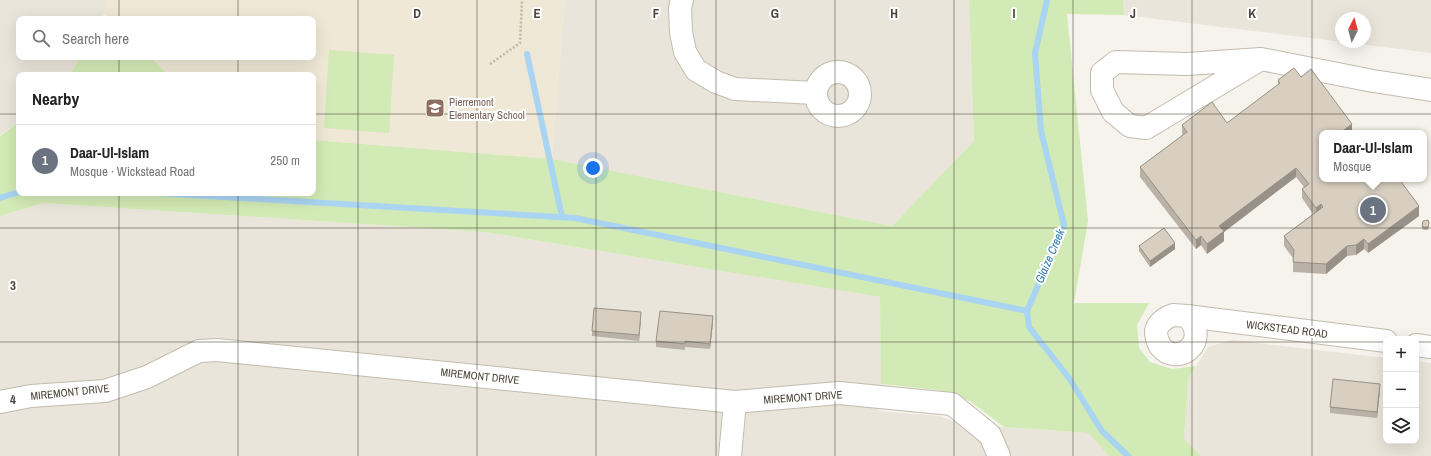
<!DOCTYPE html>
<meta charset="utf-8">
<style>
body{margin:0;font-family:"Archivo Narrow",sans-serif;background:#f2f2f2;color:#222}
.controls{position:absolute;right:12px;bottom:12px;display:grid;overflow:hidden;border-radius:8px;box-shadow:0 4px 16px #0002}
.controls button{width:36px;height:36px;display:grid;place-items:center;padding:0;border:0;border-bottom:1px solid #e0e0e0;background:#fff;color:#222;font:20px sans-serif}
.compass{position:absolute;left:1335px;top:12px;width:36px;height:36px;border-radius:50%;background:#fff;box-shadow:0 4px 16px #0002;rotate:6deg}
.you{position:absolute;left:593px;top:168px;width:14px;height:14px;margin:-10px;border:3px solid #fff;border-radius:50%;background:#1a73e8;box-shadow:0 0 0 6px #1a73e833}
.badge{display:grid;place-items:center;width:26px;height:26px;border-radius:50%;background:#2563eb;color:#fff;font-size:13px;font-weight:700}
.pin{position:absolute;translate:-50% -50%;border:2px solid #fff;box-shadow:0 1px 4px #0006}
.popup{position:absolute;left:1319px;top:130px;width:108px;height:52px;box-sizing:border-box;display:grid;place-content:center;border-radius:8px;background:#fff;filter:drop-shadow(0 1px 3px #0005);font-size:13px;white-space:nowrap;color:#767676}
.popup b{font-size:15px;color:#222}
.popup::after{content:'';position:absolute;left:50%;top:100%;margin-left:-8px;border:8px solid transparent;border-top-color:#fff}
.list{margin:0;padding:0;list-style:none}
h2{display:flex;justify-content:space-between;align-items:center;height:52px;margin:0;padding:0 16px;font-size:17px}
h2 small{font-size:13px;font-weight:400;color:#767676}
.list li{display:grid;grid-template-columns:26px 1fr auto;gap:12px;align-items:center;box-sizing:border-box;height:72px;padding:0 16px;border-top:1px solid #e0e0e0}
.list b{display:block;font-size:15px;white-space:nowrap}
.list p{margin:0;font-size:13px;white-space:nowrap;color:#767676}
.list em{font-size:13px;font-style:normal;color:#767676}
.icon{flex:none;width:22px;height:22px;fill:none;stroke:currentColor;stroke-width:2;stroke-linecap:round;stroke-linejoin:round}
.map{position:relative;flex:none;width:1431px;height:456px;overflow:hidden}
.search{position:absolute;background:#fff;box-shadow:0 4px 16px #0002;left:16px;top:16px;width:300px;height:44px;display:flex;align-items:center;gap:10px;box-sizing:border-box;padding:0 14px;border-radius:8px;color:#767676;font-size:15px}
.panel{position:absolute;background:#fff;box-shadow:0 4px 16px #0002;left:16px;top:72px;width:300px;height:124px;border-radius:8px}
.map>svg:first-child{display:block}
</style>
<div class="map">
<svg width="1431" height="456" viewBox="0 0 1431 456">
<rect width="100%" height="100%" fill="#f6f3ec"/>
<g fill="#eae5da" fill-rule="evenodd">
<path d="M 0,0 L 106,0 L 104,14 L 101,19 L 19,19 L 19,57 L 80,57 L 70,75 L 19,75 L 19,122 L 0,135 Z"/>
<path d="M 565,0 L 969,0 L 974,141 L 892,226 L 552,159 Z"/>
<path d="M 1123,0 L 1431,0 L 1431,53 L 1124,15 ZM 1341,18 L 1365,18 L 1365,42 L 1341,42 Z"/>
<path d="M 43,203 L 485,232 L 880,297 L 881,384 L 878,411 L 940,416 L 960,424 L 1088,433 L 1109,456 L 0,456 L 0,216 Z"/>
<path d="M 1232,340 L 1386,358 L 1386,441 L 1416,441 L 1416,361 L 1431,363 L 1431,456 L 1201,456 L 1184,439 L 1188,380 L 1208,347 Z"/>
</g>
<path fill="#efe8d6" d="M 106,0 L 565,0 L 552,159 L 313,140 L 313,75 L 168,75 L 150,57 L 313,57 L 313,19 L 110,19 L 104,14 Z"/>
<g fill="#d2eab5">
<path d="M 969,0 L 1123,0 L 1124,15 L 1067,14 L 1088,221 L 1074,303 L 1149,303 L 1137,325 L 1139,348 L 1150,362 L 1172,369 L 1196,366 L 1188,380 L 1184,439 L 1201,456 L 1109,456 L 1088,433 L 1004,427 L 970,401 L 938,390 L 881,384 L 880,297 L 485,232 L 43,203 L 0,216 L 0,136 L 19,122 L 19,193 L 313,193 L 313,140 L 552,159 L 892,226 L 974,141 Z"/>
<path d="M 329,50 L 394,55 L 389,133 L 324,128 Z"/>
<path d="M 80,57 L 150,57 L 168,75 L 70,75 Z"/>
</g>
<g fill="none" stroke-linecap="round" stroke-linejoin="round">
<g stroke="#a9d4f2" stroke-width="6">
<path d="M 1047,0 L 1035,53 L 1041,131 L 1064,225 L 1027,311 L 1029,327 L 1069,378 L 1102,431 L 1128,456"/>
<path d="M 527,54 L 562,217"/>
<path d="M 158,193 L 575,218 L 1027,311"/>
<path d="M 0,198 L 19,192"/>
</g>
<g stroke="#c2bbae" stroke-width="24">
<g id="minor">
<path d="M 682,0 L 680,8 L 681,32 L 685,52 L 696,70 L 716,82 L 735,89 L 815,93"/>
<path d="M 1261,59 L 1146,128 L 1130,126 L 1113,112 L 1102,90 L 1102,73 L 1116,62 L 1187,64 L 1261,59 L 1373,81 L 1431,90"/>
<circle cx="838" cy="94" r="22"/>
<path d="M 1173,315 L 1187,316 C 1212,342 1177,368 1160,346 C 1157,341 1156,336 1156,331 C 1158,322 1165,318 1173,315 Z"/>
<path d="M 1187,316 L 1386,341"/>
<path d="M 1416,345 L 1431,347"/>
<path d="M 0,402 L 31,396 L 105,391 L 147,377 L 199,351 L 217,350 L 735,402 L 839,393 L 952,404 L 990,435 L 999,456"/>
<path d="M 730,456 L 735,402"/>
</g>
</g>
<path stroke="#c4b79f" stroke-width="2.5" stroke-dasharray="2 2" stroke-linecap="butt" d="M 490,64 L 520,43 L 522,0"/>
<use href="#minor" stroke="#fff" stroke-width="22"/>
</g>
<g fill="#bab2a6">
<path d="M 1301,77 L 1352,133 L 1322,133 L 1419,216 L 1368,253 L 1364,249 L 1356,255 L 1347,256 L 1326,274 L 1293,272 L 1293,258 L 1284,246 L 1284,236 L 1313,214 L 1302,198 L 1302,189 L 1304,187 L 1296,177 L 1224,232 L 1224,241 L 1207,254 L 1201,245 L 1196,249 L 1140,177 L 1140,167 L 1183,135 L 1182,134 L 1182,125 L 1227,123 L 1278,85 L 1278,80 Z"/>
<path d="M 1422,226 L 1429,226 L 1428,230 L 1424,230 L 1422,229 Z"/>
<path d="M 1139,246 L 1175,249 L 1150,267 L 1139,251 Z"/>
<path d="M 641,318 L 639,341 L 592,336 L 592,331 Z"/>
<path d="M 713,322 L 710,349 L 685,347 L 685,350 L 656,347 L 656,341 Z"/>
<path d="M 1380,390 L 1377,418 L 1330,413 L 1330,407 Z"/>
</g>
<g fill="#979187">
<path d="M 1352,124 L 1352,133 L 1340,133 Z"/>
<path d="M 1296,168 L 1296,177 L 1224,232 L 1224,241 L 1207,254 L 1207,244 L 1219,226 Z"/>
<path d="M 1321,204 L 1321,214 L 1316,218 L 1316,208 Z"/>
<path d="M 1419,206 L 1419,216 L 1368,253 L 1368,244 Z"/>
<path d="M 1201,236 L 1201,245 L 1196,249 L 1196,240 Z"/>
<path d="M 1364,239 L 1364,249 L 1356,255 L 1356,245 Z"/>
<path d="M 1175,243 L 1175,249 L 1150,267 L 1150,261 Z"/>
<path d="M 1347,246 L 1347,256 L 1326,274 L 1326,264 Z"/>
<path d="M 641,312 L 641,318 L 639,341 L 639,335 Z"/>
<path d="M 713,316 L 713,322 L 710,349 L 710,344 Z"/>
<path d="M 1380,384 L 1380,390 L 1377,418 L 1377,412 Z"/>
</g>
<g fill="#d8cfc1" stroke="#979187">
<path d="M 1294,68 L 1301,77 L 1311,69 L 1352,124 L 1340,133 L 1322,133 L 1322,179 L 1399,179 L 1419,206 L 1368,244 L 1364,239 L 1356,245 L 1347,246 L 1326,264 L 1293,262 L 1294,250 L 1284,236 L 1323,207 L 1321,204 L 1316,208 L 1302,189 L 1309,184 L 1296,168 L 1219,226 L 1224,231 L 1207,244 L 1201,236 L 1196,240 L 1140,167 L 1187,132 L 1182,125 L 1212,102 L 1227,123 L 1280,83 L 1278,80 Z"/>
<path d="M 1428,220 L 1429,223 L 1428,227 L 1424,227 L 1422,226 L 1423,221 Z"/>
<path d="M 1164,228 L 1175,243 L 1150,261 L 1139,246 Z"/>
<path d="M 594,308 L 641,312 L 639,335 L 592,331 Z"/>
<path d="M 660,311 L 713,316 L 710,344 L 685,341 L 685,344 L 656,341 Z"/>
<path d="M 1333,379 L 1380,384 L 1377,412 L 1330,407 Z"/>
</g>
<path fill="none" stroke="#4b4439" stroke-width="1" stroke-opacity="0.55" d="M 119,0 L 119,19M 238,0 L 238,19M 358,0 L 358,456M 477,0 L 477,456M 596,0 L 596,456M 716,0 L 716,456M 835,0 L 835,456M 954,0 L 954,456M 1073,0 L 1073,456M 1192,0 L 1192,456M 1312,0 L 1312,456M 119,57 L 119,75M 238,57 L 238,75M 0,114 L 19,114M 313,114 L 1431,114M 119,193 L 119,456M 238,193 L 238,456M 0,228 L 1431,228M 0,342 L 1386,342M 1416,342 L 1431,342"/>
<defs>
<g id="school-square" transform="scale(1)"><rect x="-9" y="-9" width="18" height="18" rx="4" fill="#8d6e63" stroke="#fff"/><path d="M0-5L7-2L0 1L-7-2ZM-4 1L0 2.5L4 1V4Q0 6-4 4Z" fill="#fff"/></g>
</defs>
<g fill-rule="evenodd">
<use href="#school-square" x="435" y="108"/>
</g>
<g text-anchor="middle" dominant-baseline="central" stroke-width="4" stroke-linejoin="round" paint-order="stroke">
<g font-size="11" fill="#785e54" stroke="#fff" text-anchor="start">
<text x="449" y="102">Pierremont<tspan x="449" dy="13">Elementary School</tspan></text>
</g>
<g font-size="11" fill="#4b4439" stroke="#fff">
<text transform="translate(1287 329) rotate(7)">WICKSTEAD ROAD</text>
<text transform="translate(480 376) rotate(6)">MIREMONT DRIVE</text>
<text transform="translate(70 392) rotate(-6)">MIREMONT DRIVE</text>
<text transform="translate(803 397) rotate(-4)">MIREMONT DRIVE</text>
</g>
<g font-size="12" font-style="italic" fill="#2e7ab2" stroke="#fff">
<text transform="translate(1050 256) rotate(-67)">Glaize Creek</text>
</g>
</g>
<g font-size="13" text-anchor="middle" font-weight="bold" fill="#4b4439" stroke="#fff" stroke-width="4" stroke-linejoin="round" paint-order="stroke">
<text x="417" y="18">D</text>
<text x="537" y="18">E</text>
<text x="656" y="18">F</text>
<text x="775" y="18">G</text>
<text x="894" y="18">H</text>
<text x="1014" y="18">I</text>
<text x="1133" y="18">J</text>
<text x="1252" y="18">K</text>
<text x="13" y="290">3</text>
<text x="13" y="404">4</text>
</g>
</svg>
<div class="controls">
<button>+</button>
<button>−</button>
<button><svg class="icon" aria-label="layers" viewBox="0 0 24 24"><path d="M12 4l9 5-9 5-9-5zM3 14l9 5 9-5"/></svg></button>
</div>
<svg class="compass" viewBox="-18 -18 36 36"><path d="M0-13l5 13h-10z" fill="#e53935"/><path d="M0 13l5-13h-10z" fill="#767676"/></svg>
<div class="you"></div>
<div class="pin badge" style="left:1373px;top:210px;background:#6b7280">1</div>
<div class="popup"><b>Daar-Ul-Islam</b>Mosque</div>
<div class="search"><svg class="icon" aria-label="search" viewBox="0 0 24 24"><circle cx="10" cy="10" r="6"/><path d="M15 15l6 6"/></svg>Search here</div>
<section class="panel">
<h2>Nearby<small></small></h2>
<ul class="list">
<li><span class="badge" style="background:#6b7280">1</span><div><b>Daar-Ul-Islam</b><p>Mosque · Wickstead Road</p></div><em>250 m</em></li>
</ul>
</section>
</div>
